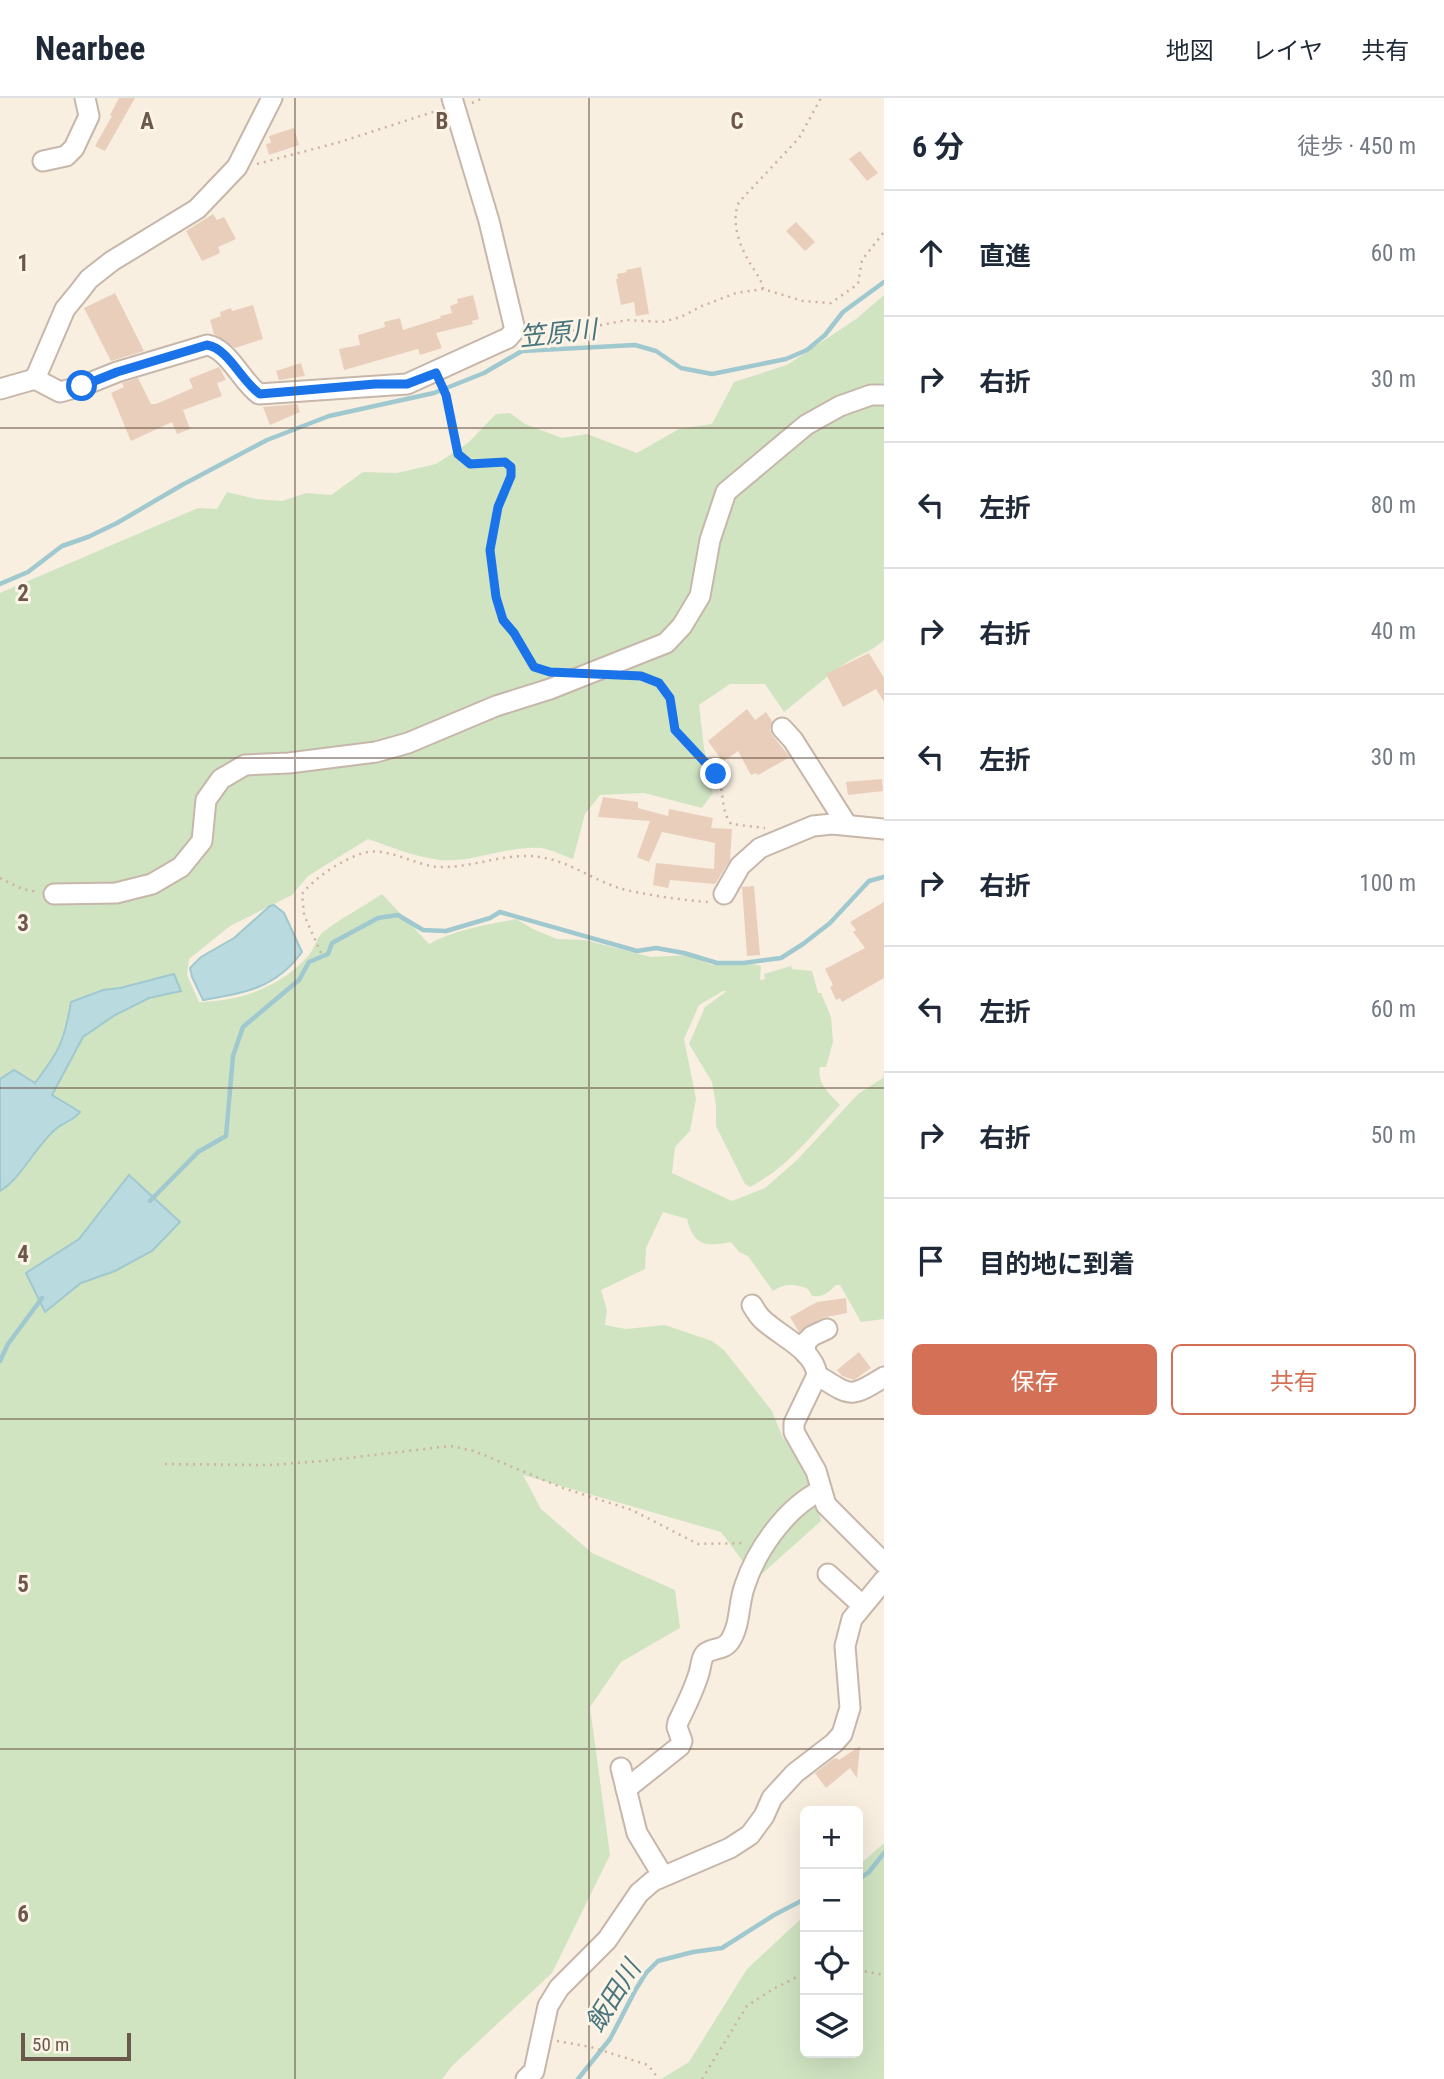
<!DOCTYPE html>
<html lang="ja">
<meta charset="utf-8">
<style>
body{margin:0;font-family:"Roboto Condensed","Noto Sans JP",sans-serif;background:#f2f2f3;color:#1f2937}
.controls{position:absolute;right:21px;bottom:21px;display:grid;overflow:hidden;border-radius:10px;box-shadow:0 7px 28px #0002}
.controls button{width:63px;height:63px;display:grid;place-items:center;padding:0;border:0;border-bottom:2px solid #e0e1e3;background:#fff;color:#1f2937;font:35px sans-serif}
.scale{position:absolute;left:21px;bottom:18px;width:110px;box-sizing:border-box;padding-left:7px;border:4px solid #6c574b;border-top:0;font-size:19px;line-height:24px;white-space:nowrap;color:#6c574b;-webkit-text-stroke:5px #fcf4e7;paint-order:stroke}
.stop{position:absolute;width:21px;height:21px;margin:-16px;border:5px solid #1a73e8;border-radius:50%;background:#fff}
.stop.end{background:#1a73e8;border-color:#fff;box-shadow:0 2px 7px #0008}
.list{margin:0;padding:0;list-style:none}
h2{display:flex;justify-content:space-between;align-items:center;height:91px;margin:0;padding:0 28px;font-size:30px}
h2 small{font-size:23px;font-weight:400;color:#747a83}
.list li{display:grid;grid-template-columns:46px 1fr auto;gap:21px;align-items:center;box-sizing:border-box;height:126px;padding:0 28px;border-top:2px solid #e0e1e3}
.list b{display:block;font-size:26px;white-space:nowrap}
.list em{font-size:23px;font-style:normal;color:#747a83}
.actions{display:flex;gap:14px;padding:21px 28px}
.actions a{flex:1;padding:16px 0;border:2px solid #d47055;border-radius:10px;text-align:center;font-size:24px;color:#d47055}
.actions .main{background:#d47055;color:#fff}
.icon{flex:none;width:38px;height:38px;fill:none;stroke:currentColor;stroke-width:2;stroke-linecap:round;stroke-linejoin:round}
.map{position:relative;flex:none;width:884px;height:1981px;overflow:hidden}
header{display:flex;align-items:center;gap:42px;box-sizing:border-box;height:98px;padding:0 35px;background:#fff;border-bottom:2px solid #e0e1e3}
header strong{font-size:33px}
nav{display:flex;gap:38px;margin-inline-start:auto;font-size:24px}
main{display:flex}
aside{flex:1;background:#fff}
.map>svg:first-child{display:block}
</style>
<header>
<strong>Nearbee</strong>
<nav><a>地図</a><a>レイヤ</a><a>共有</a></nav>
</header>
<main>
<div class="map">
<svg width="884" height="1981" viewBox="0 0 884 1981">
<rect width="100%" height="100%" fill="#f8efe1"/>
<g fill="#d0e4c2">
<path d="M 884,197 L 884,542 C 871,554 860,556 846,565 C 824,580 804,598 784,614 L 765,586 L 730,586 L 699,607 L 704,650 L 713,695 L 702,710 L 644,695 L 600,697 L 585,716 L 573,761 C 564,758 552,752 542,750 C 508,747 475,765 440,762 C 415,759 391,749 368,741 L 308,778 L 292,797 L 230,828 L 189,861 L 187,877 L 199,904 C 241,903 281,889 309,857 C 315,850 316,840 323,834 C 341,820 363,809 382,796 L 429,846 C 456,831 486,827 516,821 L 533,831 L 557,841 L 585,842 L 651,859 L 688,857 L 712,867 L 743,864 L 761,868 L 760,882 L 765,881 L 764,876 L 791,868 L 792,871 L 812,873 L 818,895 L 821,895 L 831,919 L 833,944 L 826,969 L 820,969 C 816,985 830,996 840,1007 C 812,1037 787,1070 750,1089 L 745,1086 L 716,1028 L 716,1007 L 712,984 L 689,946 L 705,909 L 727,893 L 723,893 L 699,907 L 684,941 L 696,1001 L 690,1033 L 675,1049 L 672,1075 L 732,1103 L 765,1090 L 797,1062 L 858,996 L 883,980 L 884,975 L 884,1221 L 861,1224 L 840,1187 L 836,1187 C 828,1195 824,1199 812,1198 L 808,1191 C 795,1186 784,1185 773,1193 L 748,1158 L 739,1154 L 731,1144 C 705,1149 694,1148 687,1121 L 663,1114 L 646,1150 L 645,1171 L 601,1192 L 607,1212 L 605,1227 L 626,1231 L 665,1227 L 712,1243 L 724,1252 L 772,1313 L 783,1340 L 802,1358 L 812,1383 L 821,1423 L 756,1481 L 721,1434 L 523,1377 L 541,1411 L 592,1455 L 675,1492 L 680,1530 L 621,1564 L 590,1609 L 610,1757 L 552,1875 L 452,1968 L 442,1981 L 0,1981 L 0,495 L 198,410 L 217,411 L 227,394 L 256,401 L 282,403 L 306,395 L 331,397 L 363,374 L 397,375 L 436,366 L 468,345 L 496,316 L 510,315 L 525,326 L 562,340 L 587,336 L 637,355 L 679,331 L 712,326 L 734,284 L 787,267 L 856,221 Z"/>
<path d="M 884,1745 L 884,1981 L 661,1981 L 689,1964 L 747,1871 L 805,1817 L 805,1955 L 858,1955 L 858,1768 Z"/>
</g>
<g fill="#b9dadf" stroke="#a0c8cf" stroke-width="2">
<path d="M 274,807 L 284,815 L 302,854 C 276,890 245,895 203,902 L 192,879 L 190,870 L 201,859 L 234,840 L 270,808 Z"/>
<path d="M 174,876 L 181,893 L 149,900 L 115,917 L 83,939 L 52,997 L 80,1014 C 74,1022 65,1024 57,1030 C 35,1048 22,1080 0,1093 L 0,981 L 14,972 L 35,985 C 59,953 64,945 71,904 L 103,892 L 120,890 Z"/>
<path d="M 129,1077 L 180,1124 L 152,1153 L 115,1173 L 81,1185 L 45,1214 L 26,1175 L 79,1141 Z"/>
</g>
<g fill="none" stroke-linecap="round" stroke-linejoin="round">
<g stroke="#a0c8cf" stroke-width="4.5">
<path d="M 0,486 L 28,474 L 62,448 L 88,439 L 117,425 L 182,387 L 267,342 L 329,318 L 434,295 L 484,275 L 522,253 L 635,247 L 656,253 L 681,270 L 712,276 L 786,261 L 807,252 L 825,237 L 843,214 L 884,184"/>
<path d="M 150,1103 L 198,1054 L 226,1038 L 233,958 L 243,929 L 299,882 L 309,864 L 328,856 L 332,845 L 378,820 L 398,817 L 423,832 L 446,833 L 490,820 L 500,814 L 637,853 L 656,850 L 684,855 L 717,865 L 743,865 L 781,860 L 803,846 L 830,825 L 869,783 L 884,779"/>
<path d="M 0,1263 L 8,1246 L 42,1200"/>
<path d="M 858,1782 L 869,1774 L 884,1755"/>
<path d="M 578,1981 L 610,1941 L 636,1891 L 646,1875 L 658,1863 L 693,1854 L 722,1850 L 774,1817 L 805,1801"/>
</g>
</g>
<g fill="#eacebc">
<path d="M 119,0 L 135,0 L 105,53 L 95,48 L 112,18 L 110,17 Z"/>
<path d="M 294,30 L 299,47 L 269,57 L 266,46 L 271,45 L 269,38 Z"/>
<path d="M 860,53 L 878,75 L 867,83 L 849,61 Z"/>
<path d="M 213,116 L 217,122 L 224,119 L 236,141 L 218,149 L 220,154 L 218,156 L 202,163 L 186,133 Z"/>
<path d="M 796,124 L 815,144 L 805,153 L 786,133 Z"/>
<path d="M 641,169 L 649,216 L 636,218 L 634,204 L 621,207 L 616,181 L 618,181 L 617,176 L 627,174 L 626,172 Z"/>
<path d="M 115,195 L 144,253 L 111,263 L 84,210 Z"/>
<path d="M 473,197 L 479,221 L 472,223 L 473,226 L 436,235 L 442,250 L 420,257 L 418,251 L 344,272 L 339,251 L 360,247 L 358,237 L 385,229 L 384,224 L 400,220 L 403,232 L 441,220 L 440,218 L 452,215 L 450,208 L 458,205 L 457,201 Z"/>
<path d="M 253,207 L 263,241 L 235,250 L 214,236 L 210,222 L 221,218 L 220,214 L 231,210 L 232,213 Z"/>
<path d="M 301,265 L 305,278 L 279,282 L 276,273 Z"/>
<path d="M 219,269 L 226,282 L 217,285 L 222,298 L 183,312 L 190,331 L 177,336 L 172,324 L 131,343 L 111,295 L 124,289 L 122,285 L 138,280 L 151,306 L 156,306 L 193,290 L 189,281 Z"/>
<path d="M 297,306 L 300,314 L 270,327 L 263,309 Z"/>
<path d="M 869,555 L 884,580 L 884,604 L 876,591 L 843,609 L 826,576 Z"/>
<path d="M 747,611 L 755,622 L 766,614 L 772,623 L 770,632 L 773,638 L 790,659 L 758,677 L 756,675 L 751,677 L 738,653 L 723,664 L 708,643 Z"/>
<path d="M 882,681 L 883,693 L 848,697 L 846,684 Z"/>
<path d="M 603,699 L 638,704 L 638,710 L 668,718 L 669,711 L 713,720 L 711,730 L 732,731 L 730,762 L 715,786 L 670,782 L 668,790 L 653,787 L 656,765 L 714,771 L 715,745 L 662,734 L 649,764 L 637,759 L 650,723 L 598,719 Z"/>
<path d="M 754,788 L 760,857 L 747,858 L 742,789 Z"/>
<path d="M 884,804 L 884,880 L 842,904 L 840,900 L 836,902 L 830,889 L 833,887 L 825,871 L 865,850 L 853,834 L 856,832 L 850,824 Z"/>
<path d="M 846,1200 L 847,1215 L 822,1220 L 799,1234 L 790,1219 L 817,1204 Z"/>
<path d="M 859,1254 L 871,1270 L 854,1282 L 842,1278 L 837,1272 Z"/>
<path d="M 860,1648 L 857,1680 L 850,1670 L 826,1690 L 815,1675 L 833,1661 L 837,1660 L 839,1662 Z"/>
</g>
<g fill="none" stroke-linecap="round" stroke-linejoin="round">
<g stroke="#c7b7aa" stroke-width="23">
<g id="minor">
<path d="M 43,63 L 66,58 L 74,50 L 89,18 L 85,0"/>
<path d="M 35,281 L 65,211 L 79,194 L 89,181 L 112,163 L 197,111 L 237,69 L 272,0"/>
<path d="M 0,291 L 35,281 L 60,294 L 82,288 L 117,274 L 207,247 C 228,250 242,284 259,296 L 407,286 L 508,240 L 515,232 L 489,123 L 452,0"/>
<path d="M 782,630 L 793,642 L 847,727"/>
<path d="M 54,796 L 116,795 L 152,786 L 181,769 L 202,743 L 206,702 L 221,681 L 245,667 L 289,665 L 376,654 L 408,645 L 496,608 L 550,591 L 666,545 L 682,528 L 700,498 L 710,442 L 726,394 L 806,327 L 840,308 L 871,297 L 884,297"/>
<path d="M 724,796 L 740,768 L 760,750 L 813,728 L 832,726 L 884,731"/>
<path d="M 752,1207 C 755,1212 758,1217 762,1221 C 779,1238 814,1251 817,1277 L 794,1325 L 794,1334 L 816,1373 L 826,1407 L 884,1465"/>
<path d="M 806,1256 L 805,1245 L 812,1238 L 827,1231"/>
<path d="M 817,1277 C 851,1298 849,1301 884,1279"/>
<path d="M 828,1476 L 862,1507"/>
<path d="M 621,1670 L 637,1735 L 663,1778"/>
<path d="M 626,1691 L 680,1648 L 682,1643 L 677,1629 L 678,1624 C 686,1608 694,1592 699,1575 C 701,1569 701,1559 706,1555 C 714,1549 723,1553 730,1543 C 741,1526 738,1505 745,1487 C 757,1451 787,1409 820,1393"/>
<path d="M 526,1981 L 534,1973 L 548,1908 L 559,1890 L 607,1842 L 639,1795 L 653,1783 L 730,1750 L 750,1737 L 764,1718 L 772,1700 L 795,1675 L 834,1645 L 842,1636 L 850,1610 L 845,1548 L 852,1521 L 884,1482"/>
</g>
</g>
<g stroke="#ceb2a0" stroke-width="2.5" stroke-dasharray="2 5" stroke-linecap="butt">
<path d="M 472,5 L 483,0"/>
<path d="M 257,66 L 340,44 L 439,12"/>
<path d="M 763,191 C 762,182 756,175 751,167 C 740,149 730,124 739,104 L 799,40 L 821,0"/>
<path d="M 531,238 L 544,238 L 627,222 L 662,224 L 681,219 L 702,208 L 736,195 L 763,191 L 803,203 L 831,205 L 858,186 L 862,162 L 884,134"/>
<path d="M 442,287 L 446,297 L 458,356 C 471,371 487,365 505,364 L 511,369 L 511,378 L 501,397 L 492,434 L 490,466 L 498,512 L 534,569 L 549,574"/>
<path d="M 633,578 C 683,579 661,616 680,640 C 692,654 709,663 718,680 C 725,696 720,711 731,726 L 765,730"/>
<path d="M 0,780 L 22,791 L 39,794"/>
<path d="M 321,855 L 304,817 L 302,796 C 315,779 342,762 363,755 C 388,748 415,768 440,769 C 476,770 509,752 545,760 C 571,765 594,782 619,790 C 638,796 689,803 709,804"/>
<path d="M 165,1366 L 269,1367 L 323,1363 L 450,1348 L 474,1353 L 563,1390 L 632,1412 L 698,1446 L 746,1445"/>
<path d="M 858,1872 L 884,1877"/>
<path d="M 557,1943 L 591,1949 L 648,1967 L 659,1981"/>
<path d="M 702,1981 L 747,1908 L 773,1891 L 805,1875"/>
</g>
<use href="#minor" stroke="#fff" stroke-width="19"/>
</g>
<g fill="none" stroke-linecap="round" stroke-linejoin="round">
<path stroke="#1a73e8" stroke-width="9" d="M 82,288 L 117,274 L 207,247 C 228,250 242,284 260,296 L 375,286 L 407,286 L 436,275 L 446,297 L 458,356 L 470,366 L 505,364 L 511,369 L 511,378 L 498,409 L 490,452 L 496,499 L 503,522 L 514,535 L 534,569 L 550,574 L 641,578 L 659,585 L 670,600 L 675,632 L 716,676"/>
</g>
<path fill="none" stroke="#6c574b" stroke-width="2" stroke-opacity="0.55" d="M 295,0 L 295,1981M 589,0 L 589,1981M 0,330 L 884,330M 0,660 L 884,660M 0,990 L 884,990M 0,1321 L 884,1321M 0,1651 L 884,1651"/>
<g text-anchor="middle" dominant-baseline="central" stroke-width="6" stroke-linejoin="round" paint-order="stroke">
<g font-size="26" font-style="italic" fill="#48757e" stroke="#fcf4e7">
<text transform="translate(558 235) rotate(-6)">笠原川</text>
<text transform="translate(613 1898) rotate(-58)">飯田川</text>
</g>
</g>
<g font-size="23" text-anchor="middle" font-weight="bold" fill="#6c574b" stroke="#fcf4e7" stroke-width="6" stroke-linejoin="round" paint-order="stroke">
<text x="147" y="31">A</text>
<text x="442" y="31">B</text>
<text x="737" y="31">C</text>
<text x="23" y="173">1</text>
<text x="23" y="503">2</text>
<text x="23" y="833">3</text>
<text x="23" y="1164">4</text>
<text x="23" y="1494">5</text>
<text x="23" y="1824">6</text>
</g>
</svg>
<div class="controls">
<button>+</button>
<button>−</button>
<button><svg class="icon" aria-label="locate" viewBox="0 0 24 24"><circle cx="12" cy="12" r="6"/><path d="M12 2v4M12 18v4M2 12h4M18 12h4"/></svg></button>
<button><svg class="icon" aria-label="layers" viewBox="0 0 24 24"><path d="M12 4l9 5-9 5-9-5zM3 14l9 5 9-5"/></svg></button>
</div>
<div class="scale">50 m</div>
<div class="stop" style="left:82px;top:288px"></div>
<div class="stop end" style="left:716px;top:676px"></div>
</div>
<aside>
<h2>6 分<small>徒歩 · 450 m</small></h2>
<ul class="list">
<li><svg class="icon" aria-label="ahead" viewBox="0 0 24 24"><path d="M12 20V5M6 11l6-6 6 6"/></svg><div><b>直進</b></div><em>60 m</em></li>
<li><svg class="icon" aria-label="right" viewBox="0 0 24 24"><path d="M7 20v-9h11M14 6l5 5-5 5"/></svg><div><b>右折</b></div><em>30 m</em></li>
<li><svg class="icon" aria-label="left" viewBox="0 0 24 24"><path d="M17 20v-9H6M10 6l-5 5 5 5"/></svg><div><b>左折</b></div><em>80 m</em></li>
<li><svg class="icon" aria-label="right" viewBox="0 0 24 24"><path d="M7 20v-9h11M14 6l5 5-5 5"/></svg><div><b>右折</b></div><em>40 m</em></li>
<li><svg class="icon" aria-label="left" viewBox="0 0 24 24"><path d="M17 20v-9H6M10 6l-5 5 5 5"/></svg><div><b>左折</b></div><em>30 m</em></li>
<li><svg class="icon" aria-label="right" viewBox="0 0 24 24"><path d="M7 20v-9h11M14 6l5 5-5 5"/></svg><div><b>右折</b></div><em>100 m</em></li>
<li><svg class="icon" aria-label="left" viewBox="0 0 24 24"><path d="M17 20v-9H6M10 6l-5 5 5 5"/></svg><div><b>左折</b></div><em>60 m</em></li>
<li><svg class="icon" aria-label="right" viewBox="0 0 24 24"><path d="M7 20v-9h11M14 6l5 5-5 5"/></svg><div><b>右折</b></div><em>50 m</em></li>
<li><svg class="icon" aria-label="arrive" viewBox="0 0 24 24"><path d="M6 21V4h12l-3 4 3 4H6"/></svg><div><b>目的地に到着</b></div></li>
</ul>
<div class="actions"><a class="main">保存</a><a>共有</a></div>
</aside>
</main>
